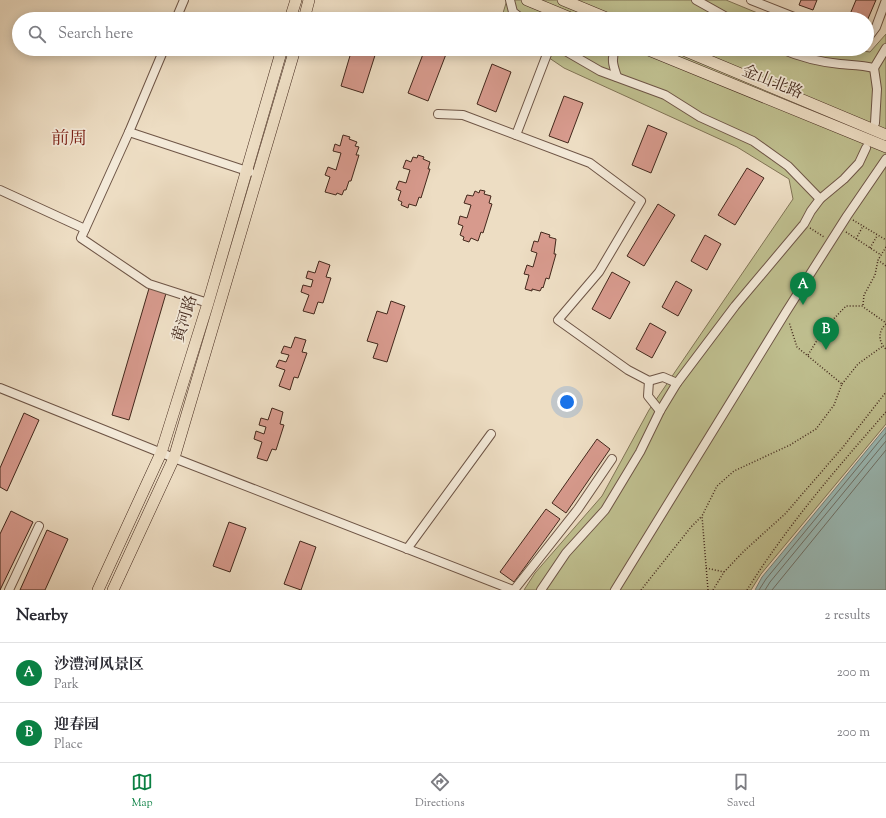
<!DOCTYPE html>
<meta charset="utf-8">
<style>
body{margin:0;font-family:"Sorts Mill Goudy","Noto Serif SC",serif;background:#f7f7f7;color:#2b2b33}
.you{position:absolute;left:567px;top:402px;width:14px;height:14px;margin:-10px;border:3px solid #fff;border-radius:50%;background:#1a73e8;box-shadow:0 0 0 6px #1a73e833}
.badge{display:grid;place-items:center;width:26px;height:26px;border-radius:50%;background:#0b8043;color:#fff;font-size:13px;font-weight:700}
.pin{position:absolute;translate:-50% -33px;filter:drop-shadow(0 1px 2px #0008)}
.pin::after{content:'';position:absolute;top:21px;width:14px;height:12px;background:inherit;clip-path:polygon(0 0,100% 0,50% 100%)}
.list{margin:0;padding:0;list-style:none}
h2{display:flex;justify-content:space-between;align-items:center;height:52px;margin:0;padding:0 16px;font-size:17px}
h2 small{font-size:13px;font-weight:400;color:#7c7c81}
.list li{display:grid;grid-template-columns:26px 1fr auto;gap:12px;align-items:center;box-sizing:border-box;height:60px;padding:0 16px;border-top:1px solid #e1e1e2}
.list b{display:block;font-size:15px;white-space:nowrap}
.list p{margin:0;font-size:13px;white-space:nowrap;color:#7c7c81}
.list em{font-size:13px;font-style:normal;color:#7c7c81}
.icon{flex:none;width:22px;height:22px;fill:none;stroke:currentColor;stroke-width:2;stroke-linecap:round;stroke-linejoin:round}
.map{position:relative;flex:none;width:886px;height:590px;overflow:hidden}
.search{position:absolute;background:#fff;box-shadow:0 2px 10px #0003;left:12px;right:12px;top:12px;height:44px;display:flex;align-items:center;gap:10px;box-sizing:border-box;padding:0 14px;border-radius:22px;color:#7c7c81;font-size:15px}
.sheet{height:172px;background:#fff}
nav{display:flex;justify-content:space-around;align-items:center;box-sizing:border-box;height:56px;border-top:1px solid #e1e1e2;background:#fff;font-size:11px;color:#7c7c81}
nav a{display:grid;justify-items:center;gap:2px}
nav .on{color:#0b8043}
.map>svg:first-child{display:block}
</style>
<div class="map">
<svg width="886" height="590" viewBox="0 0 886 590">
<rect width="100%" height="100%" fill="#edddc3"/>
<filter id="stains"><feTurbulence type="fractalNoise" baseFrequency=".005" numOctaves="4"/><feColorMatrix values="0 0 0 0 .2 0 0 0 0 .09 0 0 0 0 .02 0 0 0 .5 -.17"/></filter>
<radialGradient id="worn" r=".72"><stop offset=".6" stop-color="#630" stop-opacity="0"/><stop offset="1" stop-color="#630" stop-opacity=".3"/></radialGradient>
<g fill="#bfbf8f" stroke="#817456">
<path d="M 507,0 L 726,0 L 772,19 L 502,19 L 503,13 Z"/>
<path d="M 886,34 L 886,424 L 761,574 L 751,590 L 524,590 L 535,573 L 602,496 L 649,410 L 793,199 L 789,179 L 737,147 L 564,68 L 536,49 L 850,49 L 870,52 Z"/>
</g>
<path fill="#9abbb8" stroke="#77807a" d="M 886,427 L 886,590 L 755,590 L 762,577 Z"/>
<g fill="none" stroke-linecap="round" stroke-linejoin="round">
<g stroke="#6e726a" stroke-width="1">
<path d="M 759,590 L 766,579 L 886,433"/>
<path d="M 765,590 L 770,582 L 886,441"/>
<path d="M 772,590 L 886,450"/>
</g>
</g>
<g fill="#d79a8d" stroke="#43281c">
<path d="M 801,0 L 817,0 L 813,10 L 799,5 Z"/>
<path d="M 856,0 L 876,0 L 867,21 L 867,19 L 848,19 Z"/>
<path d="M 352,49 L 377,49 L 363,93 L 341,86 Z"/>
<path d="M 425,49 L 448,49 L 428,101 L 408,93 Z"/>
<path d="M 492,64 L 511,72 L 496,112 L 477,104 Z"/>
<path d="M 564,96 L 583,103 L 568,143 L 549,136 Z"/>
<path d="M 648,125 L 667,133 L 651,173 L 632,165 Z"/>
<path d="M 343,135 L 350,137 L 349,139 L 357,142 L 355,146 L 359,147 L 356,155 L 359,155 L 351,181 L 349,181 L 346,190 L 344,190 L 342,195 L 337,193 L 336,195 L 325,192 L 330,177 L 325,175 L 328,167 L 336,170 L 341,153 L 333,151 L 335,144 L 340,146 Z"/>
<path d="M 418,155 L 424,157 L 423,159 L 430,162 L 428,169 L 430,169 L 421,198 L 419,197 L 416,206 L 409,204 L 408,208 L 401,205 L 402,202 L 398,200 L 401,191 L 396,189 L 399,181 L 406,183 L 410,170 L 403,168 L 406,160 L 411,162 L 413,157 L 417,158 Z"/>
<path d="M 747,168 L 764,178 L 735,225 L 718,215 Z"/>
<path d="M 480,190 L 485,191 L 484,194 L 491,196 L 489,203 L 492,204 L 483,233 L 481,232 L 478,241 L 471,238 L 469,242 L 463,240 L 464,237 L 460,235 L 463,226 L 458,224 L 460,216 L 467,218 L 471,205 L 464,203 L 467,195 L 473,196 L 475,191 L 479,193 Z"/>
<path d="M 658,204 L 675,215 L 644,266 L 627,256 Z"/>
<path d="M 541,232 L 550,235 L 549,237 L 556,239 L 554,254 L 556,254 L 549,279 L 546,278 L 543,288 L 542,287 L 540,291 L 532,289 L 532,291 L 525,289 L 529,275 L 524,274 L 527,265 L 533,267 L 537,253 L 531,251 L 534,241 L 538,242 Z"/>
<path d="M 705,235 L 721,244 L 707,270 L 691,261 Z"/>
<path d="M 319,261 L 330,265 L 326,277 L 331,278 L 323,303 L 318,302 L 314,314 L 303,311 L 309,295 L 301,292 L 303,285 L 311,287 L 313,280 L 306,278 L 308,271 L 315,273 Z"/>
<path d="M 612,272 L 630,282 L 610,319 L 592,309 Z"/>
<path d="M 676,281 L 692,290 L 678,316 L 662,307 Z"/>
<path d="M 150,285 L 167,290 L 129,420 L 112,415 Z"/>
<path d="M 391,301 L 405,306 L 387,362 L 373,358 L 378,344 L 367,341 L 377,311 L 387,314 Z"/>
<path d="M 650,323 L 666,332 L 652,358 L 636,349 Z"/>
<path d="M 295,337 L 306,340 L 302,352 L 307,353 L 298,378 L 294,377 L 290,390 L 279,386 L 285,370 L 276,367 L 279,360 L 286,362 L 289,355 L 281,353 L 284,346 L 291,348 Z"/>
<path d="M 272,408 L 283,412 L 280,424 L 284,425 L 276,450 L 272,449 L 267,461 L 257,458 L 262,442 L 254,439 L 256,431 L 264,434 L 266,427 L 259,425 L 261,418 L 268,420 Z"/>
<path d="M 24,413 L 39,420 L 7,491 L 0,487 L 0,468 Z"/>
<path d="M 597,439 L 610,449 L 566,513 L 552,503 Z"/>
<path d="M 546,509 L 560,519 L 514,582 L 500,572 Z"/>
<path d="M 11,511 L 33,522 L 0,590 L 0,534 Z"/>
<path d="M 229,522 L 246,528 L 230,572 L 213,566 Z"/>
<path d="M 47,530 L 68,539 L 45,590 L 20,590 Z"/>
<path d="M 300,541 L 316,547 L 301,590 L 284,584 Z"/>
</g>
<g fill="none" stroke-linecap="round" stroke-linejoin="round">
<g stroke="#6e5546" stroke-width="10">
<g id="minor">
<path d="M 510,0 L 513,12 L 522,19"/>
<path d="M 696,0 L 730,19"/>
<path d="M 751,0 L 799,19"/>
<path d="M 176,19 L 184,0"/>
<path d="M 867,39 L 876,27 L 886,0"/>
<path d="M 164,49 L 129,132 L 81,238 L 149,284 L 208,303"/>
<path d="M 562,49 L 600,71 L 665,95 L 700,117 L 753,141 L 788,166 L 820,199"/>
<path d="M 616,49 C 610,59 614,67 617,77"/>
<path d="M 781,49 C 800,57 819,62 840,64 C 851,65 863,65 874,68 L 886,48"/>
<path d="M 874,68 L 877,89 L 875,123"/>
<path d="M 438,114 L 463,115 L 590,163 L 641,201 L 599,272 L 558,320 L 628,370 L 649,381 L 663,377 L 677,383"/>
<path d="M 129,132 L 250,172"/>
<path d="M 516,135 L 549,49"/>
<path d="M 0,190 L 85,229"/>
<path d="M 649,381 L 648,396 L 660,411"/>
<path d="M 0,388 L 174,458 L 513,590"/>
<path d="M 407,549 L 491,434"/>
<path d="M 9,590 L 39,526"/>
<path d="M 514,590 L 578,509 L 612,459"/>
<path d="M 541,590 L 566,553 L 605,510 L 640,452 L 660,411 L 677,383 L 735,306 L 804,224 L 811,211 L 820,199 L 844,179 L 859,163 L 866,148"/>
<path d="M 615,590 L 786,312 L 847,216 L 886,159"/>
</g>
</g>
<g stroke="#43281c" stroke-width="12">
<g id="major">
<path d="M 527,0 L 573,19"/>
<path d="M 563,0 L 609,19"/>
<path d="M 290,19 L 296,0"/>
<path d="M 304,19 L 309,0"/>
<path d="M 646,49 L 886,147"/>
<path d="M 681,49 L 886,135"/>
<path d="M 98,590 L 161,453 L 208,303 L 282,49"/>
<path d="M 113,590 L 174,458 L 295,49"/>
</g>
</g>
<g stroke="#43281c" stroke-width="1.5" stroke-dasharray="1 2" stroke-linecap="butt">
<path d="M 853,220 L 886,240"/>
<path d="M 810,228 L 824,237"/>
<path d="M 846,232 L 881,255"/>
<path d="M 856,239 L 863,226"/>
<path d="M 886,247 L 878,260 L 886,266"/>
<path d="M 870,248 L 877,236"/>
<path d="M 863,305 L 864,295 L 875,275 L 878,260"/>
<path d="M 886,324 C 878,331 878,342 886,349"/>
<path d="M 808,355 L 824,329 L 846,306 L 862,306 L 886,323"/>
<path d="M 842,384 L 858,364 L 883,346"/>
<path d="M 706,568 L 724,572"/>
<path d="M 641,590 L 691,527 L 702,516"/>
<path d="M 708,590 L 702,516 L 717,486 L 734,471 L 790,445 L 816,429 L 834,405 L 842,384 L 797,347 L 789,322"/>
<path d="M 713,590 L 724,572 L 744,551 L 785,514 L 843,447 L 886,392"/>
<path d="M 747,590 C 787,526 836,469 886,412"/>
</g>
<use href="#minor" stroke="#f3e9d8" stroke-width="8"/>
<use href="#major" stroke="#edddc3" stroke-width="11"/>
</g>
<g text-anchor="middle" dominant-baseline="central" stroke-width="3.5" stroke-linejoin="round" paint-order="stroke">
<g font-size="16" fill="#43281c" stroke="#f3e9d8">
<text transform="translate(772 83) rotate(22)">金山北路</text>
<text transform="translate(186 319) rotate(-73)">黄河路</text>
</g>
<g font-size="18" fill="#7a1f14" stroke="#f3e9d8">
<text x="69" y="140">前周</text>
</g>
</g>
<rect width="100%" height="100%" filter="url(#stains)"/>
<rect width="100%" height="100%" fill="url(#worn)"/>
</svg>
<div class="you"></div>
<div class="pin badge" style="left:803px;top:305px">A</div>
<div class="pin badge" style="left:826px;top:350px">B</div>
<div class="search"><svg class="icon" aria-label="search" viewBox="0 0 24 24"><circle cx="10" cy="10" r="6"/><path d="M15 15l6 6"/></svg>Search here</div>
</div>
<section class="sheet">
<h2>Nearby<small>2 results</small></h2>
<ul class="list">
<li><span class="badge">A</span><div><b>沙澧河风景区</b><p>Park</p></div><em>200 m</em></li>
<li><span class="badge">B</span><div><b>迎春园</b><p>Place</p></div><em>200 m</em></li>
</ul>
</section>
<nav>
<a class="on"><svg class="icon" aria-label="map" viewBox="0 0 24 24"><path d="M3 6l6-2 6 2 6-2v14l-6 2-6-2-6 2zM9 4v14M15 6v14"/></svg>Map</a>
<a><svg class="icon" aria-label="directions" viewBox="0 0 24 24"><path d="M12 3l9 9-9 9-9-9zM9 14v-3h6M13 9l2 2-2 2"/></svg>Directions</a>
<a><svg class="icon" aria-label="saved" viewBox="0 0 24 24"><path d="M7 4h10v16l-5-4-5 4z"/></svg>Saved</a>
</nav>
